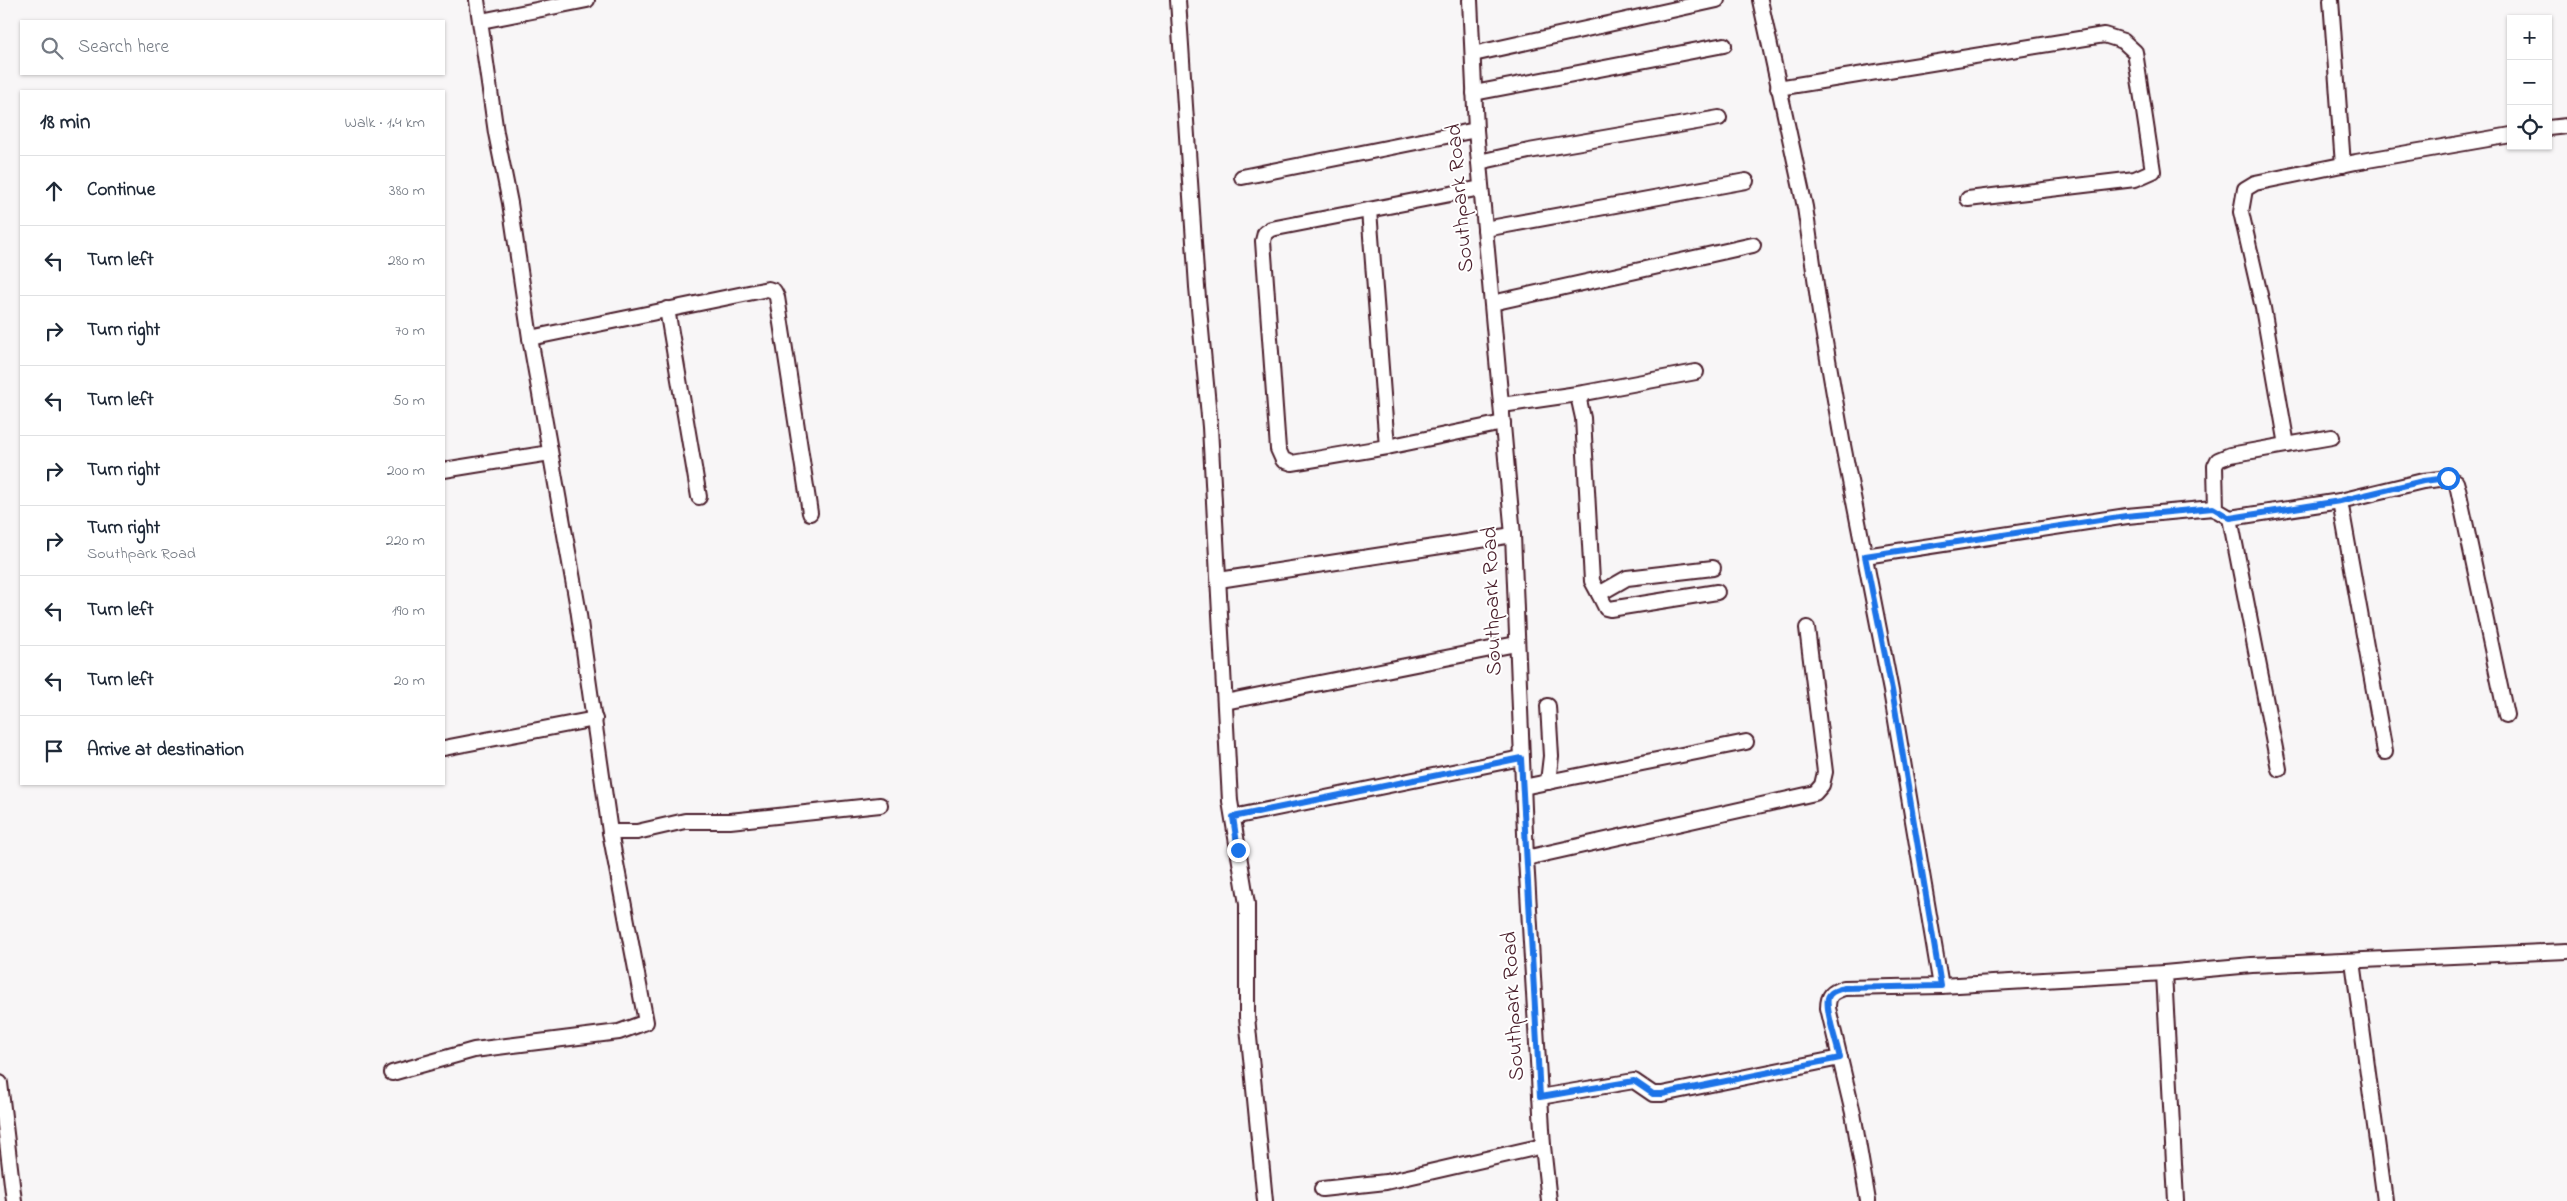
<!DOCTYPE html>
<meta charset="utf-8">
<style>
body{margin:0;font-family:"Indie Flower",sans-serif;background:#f6f6f7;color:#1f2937}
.controls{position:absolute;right:15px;top:15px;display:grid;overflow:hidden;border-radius:0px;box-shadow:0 1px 4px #0004}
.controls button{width:45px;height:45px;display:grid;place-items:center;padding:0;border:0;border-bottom:1px solid #e0e1e3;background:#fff;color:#1f2937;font:25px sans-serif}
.stop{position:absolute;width:15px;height:15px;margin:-11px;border:4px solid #1a73e8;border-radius:50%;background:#fff}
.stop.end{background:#1a73e8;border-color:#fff;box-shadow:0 1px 5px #0008}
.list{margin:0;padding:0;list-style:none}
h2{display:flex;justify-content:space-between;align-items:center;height:65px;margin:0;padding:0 20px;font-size:21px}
h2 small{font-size:16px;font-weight:400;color:#747a83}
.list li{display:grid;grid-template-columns:32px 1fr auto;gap:15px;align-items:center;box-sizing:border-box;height:70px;padding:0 20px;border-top:1px solid #e0e1e3}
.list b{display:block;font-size:19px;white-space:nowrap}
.list p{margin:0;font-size:16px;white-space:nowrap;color:#747a83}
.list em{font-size:16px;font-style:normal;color:#747a83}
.icon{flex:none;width:28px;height:28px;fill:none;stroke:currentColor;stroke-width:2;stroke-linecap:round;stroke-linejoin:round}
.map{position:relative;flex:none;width:2567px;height:1201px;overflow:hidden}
.search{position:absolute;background:#fff;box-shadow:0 1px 4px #0004;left:20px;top:20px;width:425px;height:55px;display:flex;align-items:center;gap:12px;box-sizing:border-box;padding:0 18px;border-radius:0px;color:#747a83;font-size:19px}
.panel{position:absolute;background:#fff;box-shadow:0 1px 4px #0004;left:20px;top:90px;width:425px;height:695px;border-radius:0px}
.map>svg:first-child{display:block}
</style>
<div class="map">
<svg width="2567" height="1201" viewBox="0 0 2567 1201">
<rect width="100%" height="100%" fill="#f8f6f7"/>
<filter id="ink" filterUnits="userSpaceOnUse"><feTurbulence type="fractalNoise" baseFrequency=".02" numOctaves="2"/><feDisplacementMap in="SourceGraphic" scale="10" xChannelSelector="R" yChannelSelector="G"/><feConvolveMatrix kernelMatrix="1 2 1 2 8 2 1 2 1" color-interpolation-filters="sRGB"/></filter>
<g filter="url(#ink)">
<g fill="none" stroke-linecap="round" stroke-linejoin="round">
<g stroke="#4a1f2b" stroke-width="18">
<g id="minor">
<path d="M 1178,0 L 1197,287 L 1210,427 L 1230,801 L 1247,904 L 1247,1017 L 1265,1201"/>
<path d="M 1470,0 L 1476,130 L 1513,535 L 1526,858 L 1543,1146 L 1549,1201"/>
<path d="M 1760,0 L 1805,207 L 1820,313 L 1842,440 L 1891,691 L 1941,986 L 1844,988 C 1832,992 1828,995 1828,1008 L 1853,1113 L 1868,1201"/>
<path d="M 2331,0 L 2343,165"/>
<path d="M 481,21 L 587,0"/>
<path d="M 1473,54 L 1717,0"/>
<path d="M 1778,88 L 2104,35 L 2123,41 L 2135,52 L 2153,171 L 2135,179 L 1968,199"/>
<path d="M 1474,93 L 1724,45"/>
<path d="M 2548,128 L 2567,126"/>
<path d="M 1479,162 L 1529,151 L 1719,118"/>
<path d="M 1242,177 L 1476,130"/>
<path d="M 1481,188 L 1271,229 L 1265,233 L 1263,241 L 1278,449 L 1283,460 L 1292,463 L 1387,447 L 1503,423"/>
<path d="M 1369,210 L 1387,447"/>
<path d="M 1485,229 L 1746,181"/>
<path d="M 1492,303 L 1753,245"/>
<path d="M 667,309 L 699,497"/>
<path d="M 530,338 L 768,289 L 774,291 L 777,297 L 810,513"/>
<path d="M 1502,405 L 1584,393"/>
<path d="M 2287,445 L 2263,308 L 2241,212 L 2245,189 L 2255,183 L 2356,162 L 2511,135"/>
<path d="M 444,470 L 550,453"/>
<path d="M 2340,501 L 2385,752"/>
<path d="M 2216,510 L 2215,466 L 2218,460 L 2230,455 L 2332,437"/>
<path d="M 2230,518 L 2279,769"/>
<path d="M 1865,556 L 2127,516 L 2213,508 L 2230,518 L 2340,501 L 2423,481 L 2448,478 L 2456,482 L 2458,489 L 2506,715"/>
<path d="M 1713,568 L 1627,578 L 1599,594 L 1606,608 L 1610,609 L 1717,592"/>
<path d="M 1219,580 L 1513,535"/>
<path d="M 1599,594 L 1592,581 L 1583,418 L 1579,400 L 1584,393 L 1696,372"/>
<path d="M 1225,702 L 1516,644"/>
<path d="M 444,748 L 595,719"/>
<path d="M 1548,782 L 1551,756 L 1548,706"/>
<path d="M 1523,787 L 1746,742"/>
<path d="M 1233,817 L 1521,758"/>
<path d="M 610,832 L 637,832 L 685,821 L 730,821 L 880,805"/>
<path d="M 1526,858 L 1815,793 L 1822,785 L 1825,772 L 1807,628"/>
<path d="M 2353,961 L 2385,1201"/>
<path d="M 1941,986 L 2164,973"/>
<path d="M 392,1073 L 474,1050 L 619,1032 L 646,1022 L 610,832 L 578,608 L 530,338 L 510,203 L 496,133 L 477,0"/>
<path d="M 0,1083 L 14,1201"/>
<path d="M 1540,1097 L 1634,1081 L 1653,1094 L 1662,1094 L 1840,1058"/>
<path d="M 1322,1189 L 1386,1182 L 1543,1146"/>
<path d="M 2176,1201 L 2164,973 L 2252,965 L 2567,951"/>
</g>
</g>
<use href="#minor" stroke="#fff" stroke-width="14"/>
</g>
</g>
<g fill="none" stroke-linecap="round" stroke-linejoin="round" filter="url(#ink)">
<path stroke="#1a73e8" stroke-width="6" d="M 1238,850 L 1233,817 L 1521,758 L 1540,1097 L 1634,1081 L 1653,1094 L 1662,1094 L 1840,1058 C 1837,1044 1825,1010 1828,998 C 1830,991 1838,990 1844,988 L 1941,986 L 1892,690 L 1865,556 L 2126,516 L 2213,508 L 2230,518 L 2340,501 L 2423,481 L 2448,478"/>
</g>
<g text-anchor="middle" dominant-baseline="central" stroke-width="4" stroke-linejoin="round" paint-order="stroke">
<g font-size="22" fill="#4a1f2b" stroke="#fff">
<text transform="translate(1461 198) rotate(-95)">Southpark Road</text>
<text transform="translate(1493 601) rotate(-92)">Southpark Road</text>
<text transform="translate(1514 1006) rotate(-93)">Southpark Road</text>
</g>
</g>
</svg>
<div class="controls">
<button>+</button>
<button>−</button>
<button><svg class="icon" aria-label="locate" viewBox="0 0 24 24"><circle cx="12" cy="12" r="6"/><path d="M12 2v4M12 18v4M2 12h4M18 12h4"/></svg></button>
</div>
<div class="stop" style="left:2448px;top:478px"></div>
<div class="stop end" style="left:1238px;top:850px"></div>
<div class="search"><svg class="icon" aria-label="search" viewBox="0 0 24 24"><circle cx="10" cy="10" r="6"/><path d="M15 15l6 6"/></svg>Search here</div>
<section class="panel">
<h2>18 min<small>Walk · 1.4 km</small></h2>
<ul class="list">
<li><svg class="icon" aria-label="ahead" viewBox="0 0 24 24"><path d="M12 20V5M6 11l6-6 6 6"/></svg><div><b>Continue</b></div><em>380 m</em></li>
<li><svg class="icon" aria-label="left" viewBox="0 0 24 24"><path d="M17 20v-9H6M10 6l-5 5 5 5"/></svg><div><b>Turn left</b></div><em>280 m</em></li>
<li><svg class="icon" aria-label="right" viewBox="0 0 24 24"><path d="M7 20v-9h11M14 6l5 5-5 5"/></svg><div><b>Turn right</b></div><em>70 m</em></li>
<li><svg class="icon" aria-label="left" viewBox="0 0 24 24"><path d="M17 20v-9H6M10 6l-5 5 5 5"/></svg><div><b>Turn left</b></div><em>50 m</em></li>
<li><svg class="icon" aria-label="right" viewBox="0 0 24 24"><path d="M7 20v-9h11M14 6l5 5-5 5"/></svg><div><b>Turn right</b></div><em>200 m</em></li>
<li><svg class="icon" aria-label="right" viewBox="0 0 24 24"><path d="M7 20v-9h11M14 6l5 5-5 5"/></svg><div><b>Turn right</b><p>Southpark Road</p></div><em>220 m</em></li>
<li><svg class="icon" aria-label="left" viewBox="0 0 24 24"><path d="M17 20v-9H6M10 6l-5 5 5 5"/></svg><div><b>Turn left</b></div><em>190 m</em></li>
<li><svg class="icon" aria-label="left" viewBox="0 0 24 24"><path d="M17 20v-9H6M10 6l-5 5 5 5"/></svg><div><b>Turn left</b></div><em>20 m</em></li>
<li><svg class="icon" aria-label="arrive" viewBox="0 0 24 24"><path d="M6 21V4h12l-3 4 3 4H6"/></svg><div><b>Arrive at destination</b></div></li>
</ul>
</section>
</div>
